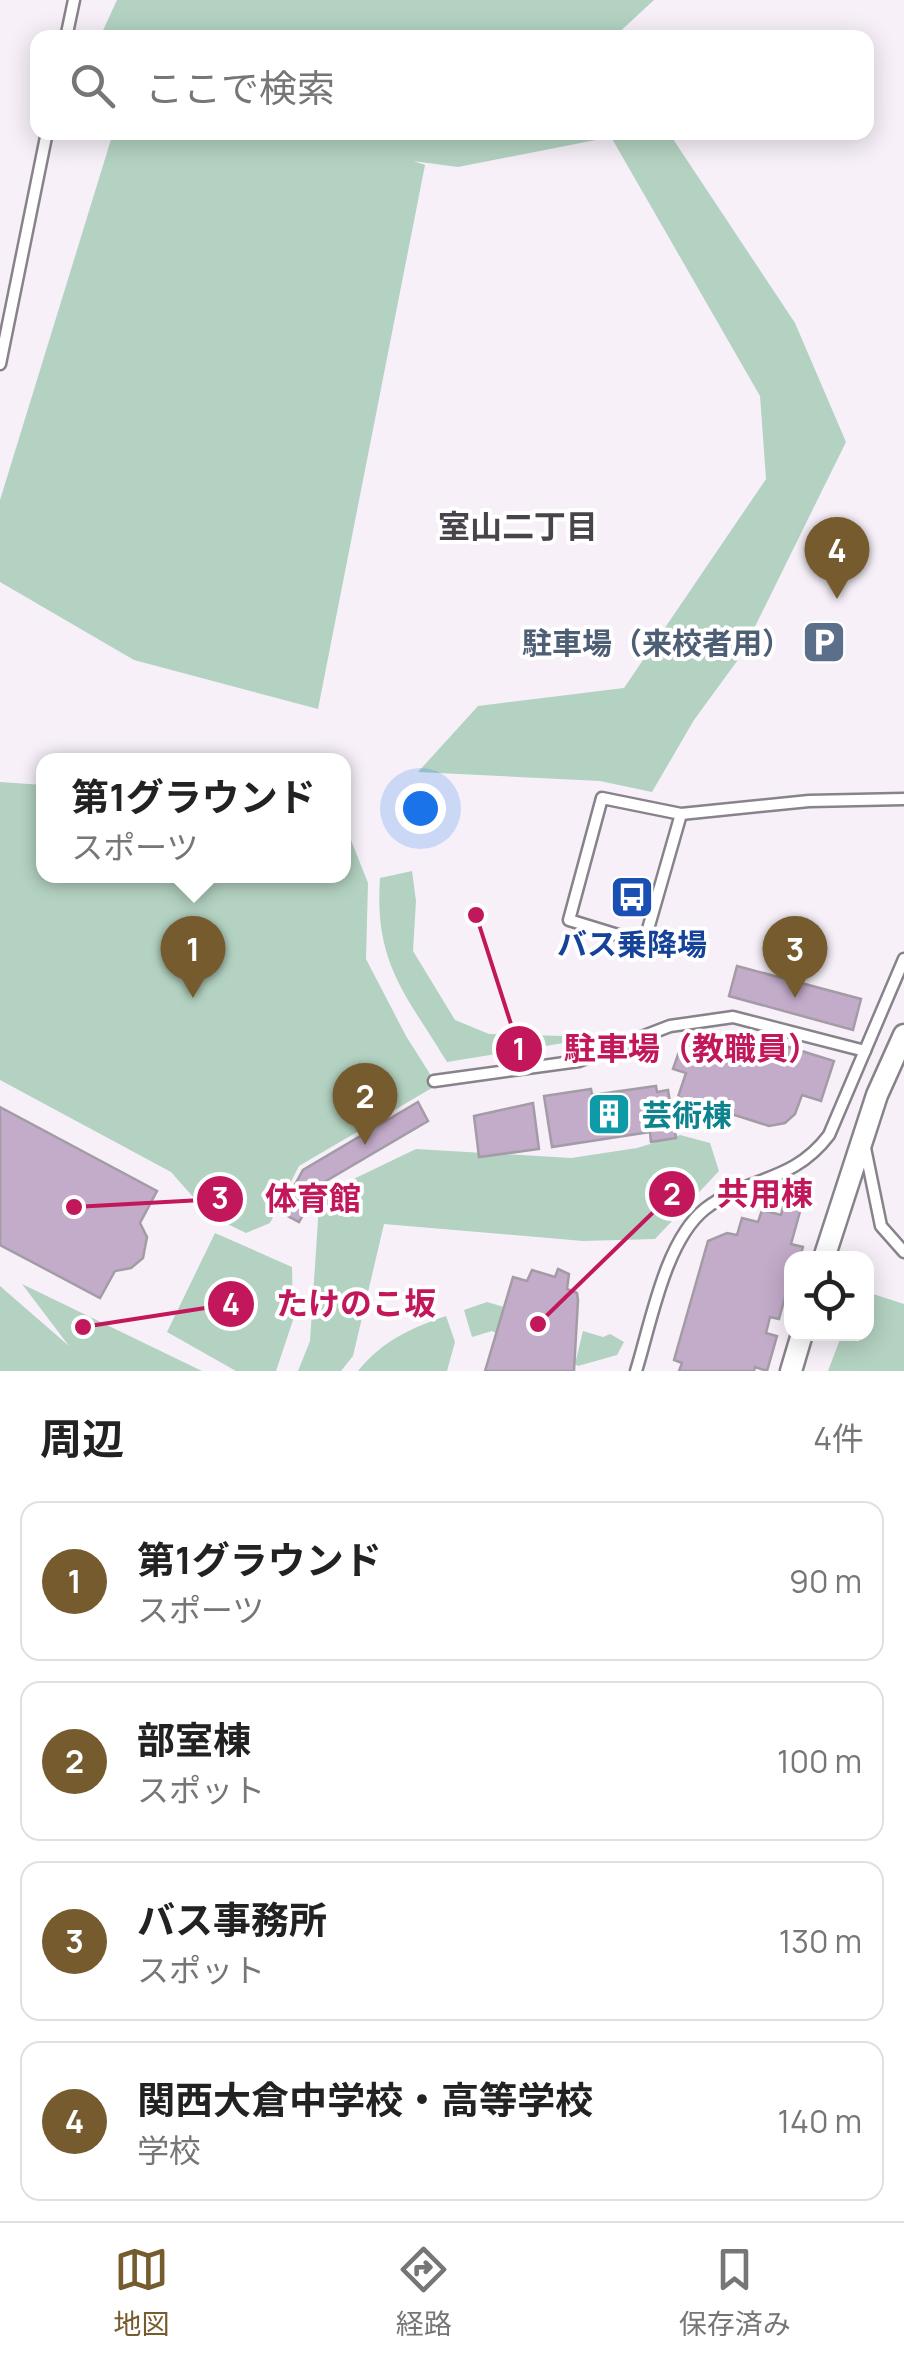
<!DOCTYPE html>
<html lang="ja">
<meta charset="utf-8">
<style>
body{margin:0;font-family:Manrope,"Noto Sans JP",sans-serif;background:#f6f6f6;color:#222}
.controls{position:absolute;right:30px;bottom:30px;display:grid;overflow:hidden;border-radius:20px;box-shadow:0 5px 25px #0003}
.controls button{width:90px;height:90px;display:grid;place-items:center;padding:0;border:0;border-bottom:2px solid #e0e0e0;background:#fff;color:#222;font:50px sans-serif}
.you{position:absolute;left:420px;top:808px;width:35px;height:35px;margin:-25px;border:8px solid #fff;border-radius:50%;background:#1a73e8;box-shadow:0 0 0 15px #1a73e833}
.badge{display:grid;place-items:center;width:65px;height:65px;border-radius:50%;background:#755b2d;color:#fff;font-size:32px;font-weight:700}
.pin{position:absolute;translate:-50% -82px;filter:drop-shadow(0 2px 5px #0008)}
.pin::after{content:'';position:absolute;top:52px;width:35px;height:30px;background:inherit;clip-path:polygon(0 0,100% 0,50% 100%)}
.popup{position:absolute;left:36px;top:753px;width:315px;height:130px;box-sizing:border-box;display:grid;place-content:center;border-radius:20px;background:#fff;filter:drop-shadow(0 2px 8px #0005);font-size:32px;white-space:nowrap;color:#767676}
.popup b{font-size:38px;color:#222}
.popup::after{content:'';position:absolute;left:50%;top:100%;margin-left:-20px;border:20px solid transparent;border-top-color:#fff}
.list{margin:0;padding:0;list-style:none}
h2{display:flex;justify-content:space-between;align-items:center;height:130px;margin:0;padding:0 40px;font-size:42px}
h2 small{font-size:32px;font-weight:400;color:#767676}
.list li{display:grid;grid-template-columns:65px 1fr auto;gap:30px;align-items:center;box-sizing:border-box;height:160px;margin:0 20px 20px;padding:0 20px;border:2px solid #e0e0e0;border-radius:20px}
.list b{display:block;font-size:38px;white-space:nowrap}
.list p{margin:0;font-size:32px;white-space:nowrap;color:#767676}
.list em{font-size:32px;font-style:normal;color:#767676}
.icon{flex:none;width:55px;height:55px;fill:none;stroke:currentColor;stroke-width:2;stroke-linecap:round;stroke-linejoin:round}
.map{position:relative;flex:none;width:904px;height:1371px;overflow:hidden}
.search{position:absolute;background:#fff;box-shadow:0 5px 25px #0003;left:30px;right:30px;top:30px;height:110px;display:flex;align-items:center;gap:25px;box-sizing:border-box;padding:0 35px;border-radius:20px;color:#767676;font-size:38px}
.sheet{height:850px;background:#fff}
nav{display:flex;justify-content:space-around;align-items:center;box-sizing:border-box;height:140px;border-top:2px solid #e0e0e0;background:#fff;font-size:28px;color:#767676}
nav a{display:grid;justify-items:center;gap:5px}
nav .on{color:#755b2d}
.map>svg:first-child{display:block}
</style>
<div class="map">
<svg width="904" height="1371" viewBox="0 0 904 1371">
<rect width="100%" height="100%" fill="#f7f0f9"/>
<g fill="#b3d2c1">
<path d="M 117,0 L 654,0 L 614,37 L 100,37 Z"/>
<path d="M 113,133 L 669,133 L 795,323 L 846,442 L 740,657 L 694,720 L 652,792 L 600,781 L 418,772 L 478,706 L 624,688 L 766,479 L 760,396 L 611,137 L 458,167 L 413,161 L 425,165 L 318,709 L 134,660 L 0,582 L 0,500 Z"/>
<path d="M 0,782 L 43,785 L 43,876 L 343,876 L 343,829 L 347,830 L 368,883 L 366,959 L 406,1036 L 437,1085 L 299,1166 L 270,1223 L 246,1233 L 209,1215 L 171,1172 L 0,1080 Z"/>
<path d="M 412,871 L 416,901 L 413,951 L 455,1020 L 489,1034 L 601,1037 L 447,1062 C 405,993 374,963 380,878 Z"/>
<path d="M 680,1135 L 710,1143 L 719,1171 L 655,1239 L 583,1241 L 384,1224 L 353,1356 L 341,1371 L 298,1371 L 310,1341 L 319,1205 L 341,1185 L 416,1149 L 571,1158 L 637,1148 Z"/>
<path d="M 215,1233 L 292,1267 L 293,1320 L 276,1371 L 236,1371 L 167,1332 Z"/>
<path d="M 22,1284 L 202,1371 L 0,1371 L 0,1286 L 69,1346 Z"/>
<path d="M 867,1292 L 904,1304 L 904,1371 L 828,1371 L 842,1334 L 866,1334 Z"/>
<path d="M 487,1302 L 504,1307 L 496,1333 L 492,1331 L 472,1337 L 464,1310 Z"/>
<path d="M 446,1316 L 455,1342 L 447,1371 L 358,1371 C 382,1341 411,1328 446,1316 Z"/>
<path d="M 583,1331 L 603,1337 L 610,1334 L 624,1342 L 617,1355 L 578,1366 L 575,1364 Z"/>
</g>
<g fill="#c3acca" stroke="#a39ca5" stroke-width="2.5">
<path d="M 737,966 L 861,999 L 853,1030 L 729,996 Z"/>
<path d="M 695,1034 L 756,1051 L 760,1038 L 834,1061 L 821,1101 L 802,1095 L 795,1114 L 785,1123 L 769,1126 L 678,1097 L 686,1073 L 673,1069 L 682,1043 L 691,1045 Z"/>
<path d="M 656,1086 L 657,1092 L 668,1090 L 676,1138 L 651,1142 L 650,1132 L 552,1147 L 544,1096 L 591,1089 L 592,1095 Z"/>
<path d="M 418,1102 L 428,1121 L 321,1184 L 299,1222 L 280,1212 L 303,1170 Z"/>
<path d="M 533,1103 L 539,1149 L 479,1157 L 474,1116 Z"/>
<path d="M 0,1107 L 157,1191 L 140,1223 L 147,1237 L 143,1258 L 131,1268 L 115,1271 L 100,1298 L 0,1245 Z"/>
<path d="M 784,1203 L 801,1208 L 791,1244 L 803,1247 L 800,1258 L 792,1258 L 788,1298 L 785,1297 L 779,1319 L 770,1317 L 766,1333 L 777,1336 L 767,1371 L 755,1367 L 754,1371 L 679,1371 L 682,1363 L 674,1360 L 708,1241 L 727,1233 L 737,1235 L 742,1218 L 758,1222 L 762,1210 L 781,1215 Z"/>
<path d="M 558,1269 L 569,1274 L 567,1289 L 577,1293 L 578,1300 L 574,1371 L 485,1371 L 513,1277 L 527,1281 L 532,1270 L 555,1277 Z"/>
</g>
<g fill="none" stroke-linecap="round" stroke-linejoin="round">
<g stroke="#88828a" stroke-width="15">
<g id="service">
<path d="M 66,38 L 74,0"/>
<path d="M 0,364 L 47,132"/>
<path d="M 681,814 L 644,943 L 569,920 L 602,798 L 681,814 L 809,801 L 904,799"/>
<path d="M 434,1081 L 579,1061 L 670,1026 L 733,1017 L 865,1051"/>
<path d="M 865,1148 L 881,1226 L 904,1252"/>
<path d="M 636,1371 C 651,1323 665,1241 705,1209 C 747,1176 792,1184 829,1135 L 904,959"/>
</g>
</g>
<g stroke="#88828a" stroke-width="25">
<g id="minor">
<path d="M 824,1258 L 877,1095 L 904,1035"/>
<path d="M 791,1371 L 802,1334"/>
</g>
</g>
<use href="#service" stroke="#fff" stroke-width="10"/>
<use href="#minor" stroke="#fff" stroke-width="20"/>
</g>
<defs>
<g id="parking-square" transform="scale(2.25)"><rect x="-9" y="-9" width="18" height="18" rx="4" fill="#5c6f8a" stroke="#fff"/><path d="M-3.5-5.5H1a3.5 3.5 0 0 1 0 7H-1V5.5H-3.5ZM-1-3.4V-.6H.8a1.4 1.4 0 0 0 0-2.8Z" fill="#fff"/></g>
<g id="bus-square" transform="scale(2.25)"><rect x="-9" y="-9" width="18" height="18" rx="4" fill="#1a4fb4" stroke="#fff"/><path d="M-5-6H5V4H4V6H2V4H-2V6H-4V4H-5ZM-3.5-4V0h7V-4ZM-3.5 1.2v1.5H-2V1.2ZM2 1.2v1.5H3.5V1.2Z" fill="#fff"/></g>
<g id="building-square" transform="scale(2.25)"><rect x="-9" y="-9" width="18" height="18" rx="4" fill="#0f9aa8" stroke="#fff"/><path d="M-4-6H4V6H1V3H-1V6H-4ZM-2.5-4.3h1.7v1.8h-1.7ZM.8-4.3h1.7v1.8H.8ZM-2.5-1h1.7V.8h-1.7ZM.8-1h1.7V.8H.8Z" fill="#fff"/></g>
</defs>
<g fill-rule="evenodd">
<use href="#parking-square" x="824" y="642"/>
<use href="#bus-square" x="632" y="897"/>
<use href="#building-square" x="609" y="1114"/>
</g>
<g text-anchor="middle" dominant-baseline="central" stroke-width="8" stroke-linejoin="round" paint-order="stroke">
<g font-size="30" font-weight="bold" fill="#4e5e75" stroke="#fff" text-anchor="end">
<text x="792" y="642">駐車場（来校者用）</text>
</g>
<g font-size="30" font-weight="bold" fill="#164399" stroke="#fff">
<text x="632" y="943">バス乗降場</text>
</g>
<g font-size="30" font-weight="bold" fill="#0d838f" stroke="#fff" text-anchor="start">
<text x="642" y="1114">芸術棟</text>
</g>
<g font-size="32" font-weight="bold" fill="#49434b" stroke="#fff">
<text x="518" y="526">室山二丁目</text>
</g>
</g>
<path fill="none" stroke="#c2185b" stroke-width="4" d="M476 915L519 1049M538 1324L672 1194M74 1207L220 1199M83 1327L231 1304"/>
<g fill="#c2185b" stroke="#fff" stroke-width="4">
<circle cx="476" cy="915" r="10"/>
<circle cx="538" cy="1324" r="10"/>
<circle cx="74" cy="1207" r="10"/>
<circle cx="83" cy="1327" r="10"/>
<circle cx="519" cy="1049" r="25"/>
<circle cx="672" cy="1194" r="25"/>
<circle cx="220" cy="1199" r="25"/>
<circle cx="231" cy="1304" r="25"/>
</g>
<g font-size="30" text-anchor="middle" font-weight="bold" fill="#fff">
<text x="519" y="1060">1</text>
<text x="672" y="1205">2</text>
<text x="220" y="1209">3</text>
<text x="231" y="1315">4</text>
</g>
<g font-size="32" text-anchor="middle" font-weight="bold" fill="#c2185b" stroke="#fff" stroke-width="8" stroke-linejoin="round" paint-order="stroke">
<text x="692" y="1060">駐車場（教職員）</text>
<text x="765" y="1205">共用棟</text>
<text x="313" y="1210">体育館</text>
<text x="356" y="1315">たけのこ坂</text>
</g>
</svg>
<div class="controls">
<button><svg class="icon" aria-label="locate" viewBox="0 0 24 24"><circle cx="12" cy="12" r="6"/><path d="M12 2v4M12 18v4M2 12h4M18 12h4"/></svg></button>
</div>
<div class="you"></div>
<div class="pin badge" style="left:193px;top:998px">1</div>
<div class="popup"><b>第1グラウンド</b>スポーツ</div>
<div class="pin badge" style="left:365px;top:1145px">2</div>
<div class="pin badge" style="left:795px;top:998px">3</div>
<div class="pin badge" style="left:837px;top:599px">4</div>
<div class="search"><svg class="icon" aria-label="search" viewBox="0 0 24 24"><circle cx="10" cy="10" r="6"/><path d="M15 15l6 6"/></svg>ここで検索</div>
</div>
<section class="sheet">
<h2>周辺<small>4件</small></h2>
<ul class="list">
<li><span class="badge">1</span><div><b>第1グラウンド</b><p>スポーツ</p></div><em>90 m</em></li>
<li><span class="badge">2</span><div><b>部室棟</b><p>スポット</p></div><em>100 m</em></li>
<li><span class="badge">3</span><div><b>バス事務所</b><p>スポット</p></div><em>130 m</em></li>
<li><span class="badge">4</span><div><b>関西大倉中学校・高等学校</b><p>学校</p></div><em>140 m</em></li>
</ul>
</section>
<nav>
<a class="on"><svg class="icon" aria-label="map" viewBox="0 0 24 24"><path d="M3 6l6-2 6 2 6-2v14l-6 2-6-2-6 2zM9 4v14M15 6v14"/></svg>地図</a>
<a><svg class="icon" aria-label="directions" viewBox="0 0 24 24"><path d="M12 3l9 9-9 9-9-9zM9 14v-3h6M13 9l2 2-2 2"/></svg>経路</a>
<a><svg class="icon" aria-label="saved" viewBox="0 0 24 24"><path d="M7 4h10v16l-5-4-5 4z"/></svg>保存済み</a>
</nav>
